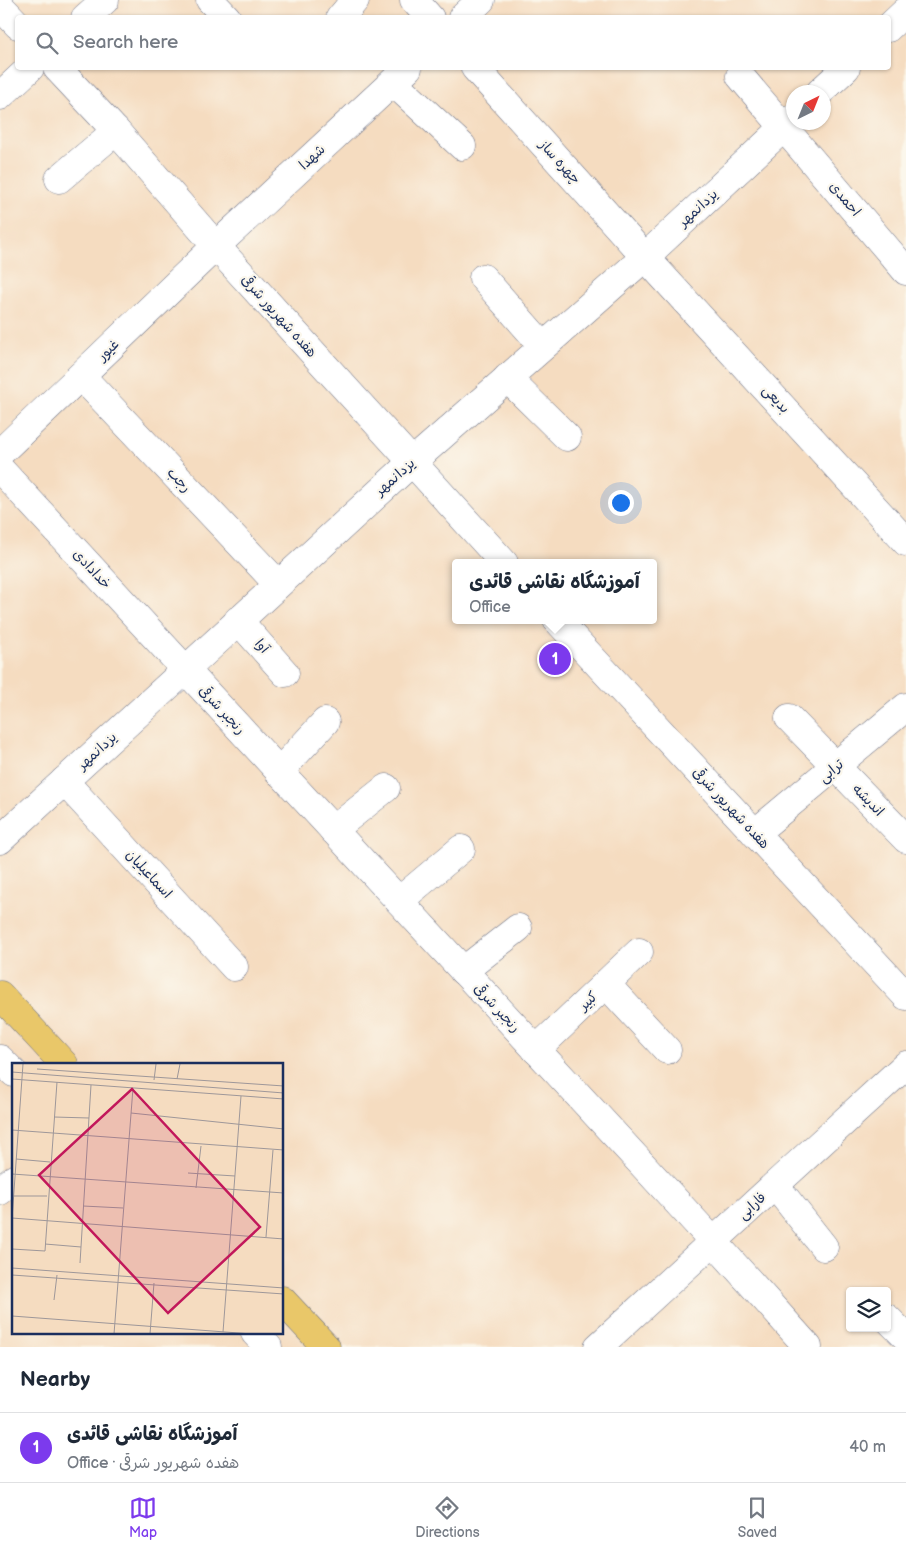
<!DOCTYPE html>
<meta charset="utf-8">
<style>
body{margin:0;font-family:"Balsamiq Sans","Playpen Sans Arabic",sans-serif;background:#f6f6f7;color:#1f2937}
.controls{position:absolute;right:15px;bottom:15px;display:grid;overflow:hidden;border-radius:5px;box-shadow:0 1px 4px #0004}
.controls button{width:45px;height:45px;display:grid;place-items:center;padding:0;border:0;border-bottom:1px solid #e0e1e3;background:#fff;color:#1f2937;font:25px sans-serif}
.compass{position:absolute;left:786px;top:85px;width:45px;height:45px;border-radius:50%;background:#fff;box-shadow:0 1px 4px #0004;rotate:43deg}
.you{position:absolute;left:620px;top:502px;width:18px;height:18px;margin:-12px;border:4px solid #fff;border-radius:50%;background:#1a73e8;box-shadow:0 0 0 8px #1a73e833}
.badge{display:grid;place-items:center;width:32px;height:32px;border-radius:50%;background:#7c3aed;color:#fff;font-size:16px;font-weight:700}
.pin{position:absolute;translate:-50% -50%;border:2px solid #fff;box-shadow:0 1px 5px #0006}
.popup{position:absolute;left:452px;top:559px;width:205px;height:65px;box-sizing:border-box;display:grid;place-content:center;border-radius:5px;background:#fff;filter:drop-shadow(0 1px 4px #0005);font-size:16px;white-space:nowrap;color:#747a83}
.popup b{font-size:19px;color:#1f2937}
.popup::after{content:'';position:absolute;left:50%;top:100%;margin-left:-10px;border:10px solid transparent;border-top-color:#fff}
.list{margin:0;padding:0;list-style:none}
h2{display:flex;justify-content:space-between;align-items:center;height:65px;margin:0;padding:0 20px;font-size:21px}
h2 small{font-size:16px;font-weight:400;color:#747a83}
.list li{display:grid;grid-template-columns:32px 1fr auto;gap:15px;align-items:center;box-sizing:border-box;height:70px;padding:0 20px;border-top:1px solid #e0e1e3}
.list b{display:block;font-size:19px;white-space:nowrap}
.list p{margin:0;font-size:16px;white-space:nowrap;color:#747a83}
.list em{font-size:16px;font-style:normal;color:#747a83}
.icon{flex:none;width:28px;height:28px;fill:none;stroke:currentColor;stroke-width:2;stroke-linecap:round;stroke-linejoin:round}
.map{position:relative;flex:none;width:906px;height:1347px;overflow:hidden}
.search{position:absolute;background:#fff;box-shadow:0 1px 4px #0004;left:15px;right:15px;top:15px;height:55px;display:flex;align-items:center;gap:12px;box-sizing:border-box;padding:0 18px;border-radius:5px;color:#747a83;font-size:19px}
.sheet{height:135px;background:#fff}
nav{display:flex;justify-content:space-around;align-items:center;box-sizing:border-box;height:70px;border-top:1px solid #e0e1e3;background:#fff;font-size:14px;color:#747a83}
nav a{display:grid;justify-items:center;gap:2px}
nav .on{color:#7c3aed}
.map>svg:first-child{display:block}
</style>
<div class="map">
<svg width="906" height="1347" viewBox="0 0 906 1347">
<rect width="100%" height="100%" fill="#fbf7ec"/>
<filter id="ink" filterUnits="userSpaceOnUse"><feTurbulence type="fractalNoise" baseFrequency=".02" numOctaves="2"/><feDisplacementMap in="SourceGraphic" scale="10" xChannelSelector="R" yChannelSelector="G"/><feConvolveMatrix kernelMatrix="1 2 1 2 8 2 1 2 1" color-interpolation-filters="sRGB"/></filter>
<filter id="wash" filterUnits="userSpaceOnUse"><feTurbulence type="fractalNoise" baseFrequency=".0096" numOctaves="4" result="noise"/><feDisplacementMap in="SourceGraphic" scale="20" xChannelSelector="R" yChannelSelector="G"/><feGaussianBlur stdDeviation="1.12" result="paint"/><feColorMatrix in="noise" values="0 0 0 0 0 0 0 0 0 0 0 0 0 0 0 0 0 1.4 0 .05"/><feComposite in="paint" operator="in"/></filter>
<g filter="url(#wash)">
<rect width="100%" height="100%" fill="#f5dcc0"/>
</g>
<g filter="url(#ink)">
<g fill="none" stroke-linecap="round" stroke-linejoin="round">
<g stroke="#676c80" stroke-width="29">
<g id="minor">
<path d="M 210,0 L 227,18"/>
<path d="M 414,0 L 430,18"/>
<path d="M 0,6 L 18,25"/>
<path d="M 85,18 L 105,0"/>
<path d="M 340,18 L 355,0"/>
<path d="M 462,18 L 481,0"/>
<path d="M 888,28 L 906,11"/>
<path d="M 57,68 L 116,131 L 216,246 L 504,563"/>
<path d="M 475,68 L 645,257 L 906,542"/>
<path d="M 740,76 L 906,271"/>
<path d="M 393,82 L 462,146"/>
<path d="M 820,92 L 846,68"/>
<path d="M 0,96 L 30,68"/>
<path d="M 59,179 L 116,131"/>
<path d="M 483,278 L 543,346"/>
<path d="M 81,376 L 278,584"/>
<path d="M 507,378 L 567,437"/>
<path d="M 0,453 L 216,246 L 408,68"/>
<path d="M 0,469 L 713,1241 L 808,1347"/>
<path d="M 238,620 L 285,673"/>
<path d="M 557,620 L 906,996"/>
<path d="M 789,718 L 906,839"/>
<path d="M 279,772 L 325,722"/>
<path d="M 64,781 L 234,967"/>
<path d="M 333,830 L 386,788"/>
<path d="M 755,833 L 906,707"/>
<path d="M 0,840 L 411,463 L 645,257 L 794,118"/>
<path d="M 399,901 L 461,849"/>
<path d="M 463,971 L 518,928"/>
<path d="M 606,984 L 667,1050"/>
<path d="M 536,1050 L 639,952"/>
<path d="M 0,1059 L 14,1073"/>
<path d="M 775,1185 L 824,1247"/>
<path d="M 0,1191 L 14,1179"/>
<path d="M 887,1318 L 906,1337"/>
<path d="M 255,1333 L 268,1347"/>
<path d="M 598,1347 L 906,1065"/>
</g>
</g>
<g stroke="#676c80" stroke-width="29">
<g id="major">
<path d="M 0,995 L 64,1064"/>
<path d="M 282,1300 L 326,1347"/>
</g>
</g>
<use href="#minor" stroke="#fff" stroke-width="28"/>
<use href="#major" stroke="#e9c769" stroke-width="28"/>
</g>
</g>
<g text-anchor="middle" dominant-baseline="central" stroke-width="4.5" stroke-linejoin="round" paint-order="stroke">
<g font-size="14" fill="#1b2f5e" stroke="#fbf7ec">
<text transform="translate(312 157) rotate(-43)">شهدا</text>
<text transform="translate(560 162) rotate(48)">چهره ساز</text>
<text transform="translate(845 199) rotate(50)">احمدی</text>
<text transform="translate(698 208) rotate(-43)">یزدانمهر</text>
<text transform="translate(279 316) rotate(48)">هفده شهریور شرقی</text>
<text transform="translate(108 350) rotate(-44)">غیور</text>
<text transform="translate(776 399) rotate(47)">بدیعی</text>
<text transform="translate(395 477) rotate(-42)">یزدانمهر</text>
<text transform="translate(179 480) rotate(47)">رجب</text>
<text transform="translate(92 569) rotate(47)">خدادادی</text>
<text transform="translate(262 646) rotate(49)">آوا</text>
<text transform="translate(222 710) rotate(47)">رنجبر شرقی</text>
<text transform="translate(97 751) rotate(-43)">یزدانمهر</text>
<text transform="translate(831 771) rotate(-40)">ترابی</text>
<text transform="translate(868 800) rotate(46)">اندیشه</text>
<text transform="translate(731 808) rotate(47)">هفده شهریور شرقی</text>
<text transform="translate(149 874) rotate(47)">اسماعیلیان</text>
<text transform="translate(588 1001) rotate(-43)">کبیر</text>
<text transform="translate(497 1008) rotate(47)">رنجبر شرقی</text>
<text transform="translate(752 1206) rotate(-43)">فارابی</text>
</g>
</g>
<g transform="translate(12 1063)">
<rect width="271" height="271" fill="#f5dcc0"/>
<path fill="none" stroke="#9e9799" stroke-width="1" d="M 25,6 L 272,23M 0,9 L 272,30M 0,16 L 272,36M 165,16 L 168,1M 142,17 L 144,1M 119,50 L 272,66M 42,54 L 77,55M 0,67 L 272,87M 4,96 L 38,99M 176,110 L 223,113M 0,111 L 272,130M 184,125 L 189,83M 0,133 L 35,133M 71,143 L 111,145M 0,155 L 272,176M 0,156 L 11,1M 254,174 L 261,87M 33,181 L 69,184M 0,186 L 33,188 L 45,19M 68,200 L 79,22M 0,205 L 272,225M 0,212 L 272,231M 42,237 L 45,212M 0,253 L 240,271M 211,269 L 229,33M 102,271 L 121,25M 138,271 L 142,220"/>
<path fill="#c2185b" fill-opacity="0.15" stroke="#c2185b" stroke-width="2.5" d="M 120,26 L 248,164 L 156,250 L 27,112 Z"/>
<rect width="271" height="271" fill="none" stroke="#1b2f5e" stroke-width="2.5"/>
</g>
</svg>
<div class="controls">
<button><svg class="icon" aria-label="layers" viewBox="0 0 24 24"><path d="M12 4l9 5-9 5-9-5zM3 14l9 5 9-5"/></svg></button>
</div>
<svg class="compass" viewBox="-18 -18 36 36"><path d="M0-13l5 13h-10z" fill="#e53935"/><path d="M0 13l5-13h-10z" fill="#747a83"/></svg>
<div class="you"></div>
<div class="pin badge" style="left:555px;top:659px">1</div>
<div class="popup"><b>آموزشگاه نقاشی قائدی</b>Office</div>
<div class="search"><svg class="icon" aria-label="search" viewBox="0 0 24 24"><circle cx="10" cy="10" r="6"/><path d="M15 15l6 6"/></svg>Search here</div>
</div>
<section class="sheet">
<h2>Nearby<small></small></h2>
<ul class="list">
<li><span class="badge">1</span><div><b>آموزشگاه نقاشی قائدی</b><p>Office · هفده شهریور شرقی</p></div><em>40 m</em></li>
</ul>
</section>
<nav>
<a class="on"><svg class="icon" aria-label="map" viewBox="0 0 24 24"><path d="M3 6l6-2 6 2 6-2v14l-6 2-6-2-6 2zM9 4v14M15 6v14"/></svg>Map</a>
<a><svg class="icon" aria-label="directions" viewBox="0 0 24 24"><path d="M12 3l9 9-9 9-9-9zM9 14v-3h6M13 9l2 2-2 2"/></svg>Directions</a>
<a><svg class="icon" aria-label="saved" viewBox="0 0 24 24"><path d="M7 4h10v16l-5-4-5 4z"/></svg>Saved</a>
</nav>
